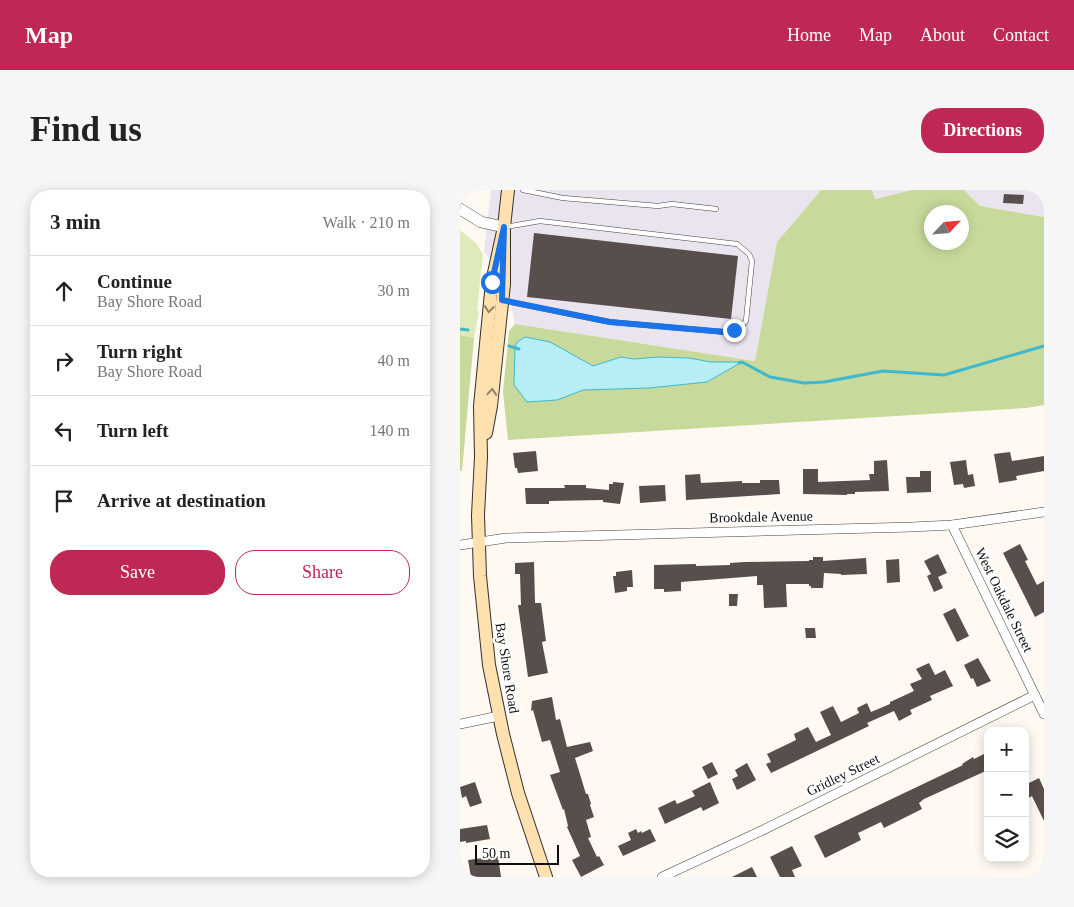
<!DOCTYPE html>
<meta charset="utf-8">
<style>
body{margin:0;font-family:"Times New Roman",serif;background:#f6f6f6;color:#222}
.controls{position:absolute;right:15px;bottom:15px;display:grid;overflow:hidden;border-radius:10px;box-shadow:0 2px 12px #0003}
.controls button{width:45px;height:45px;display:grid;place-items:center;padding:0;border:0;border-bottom:1px solid #e0e0e0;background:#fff;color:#222;font:25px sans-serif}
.compass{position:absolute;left:464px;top:15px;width:45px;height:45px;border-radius:50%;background:#fff;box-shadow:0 2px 12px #0003;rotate:64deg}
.scale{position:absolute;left:15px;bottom:12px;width:84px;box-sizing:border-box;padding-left:5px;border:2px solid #0f0f0f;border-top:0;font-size:14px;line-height:18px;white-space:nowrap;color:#0f0f0f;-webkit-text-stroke:4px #fff;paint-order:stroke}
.stop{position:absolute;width:15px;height:15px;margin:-11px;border:4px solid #1a73e8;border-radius:50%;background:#fff}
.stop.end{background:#1a73e8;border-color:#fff;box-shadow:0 1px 5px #0008}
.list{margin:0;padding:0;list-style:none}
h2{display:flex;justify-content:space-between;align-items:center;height:65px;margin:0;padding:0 20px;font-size:21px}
h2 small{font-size:16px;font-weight:400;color:#767676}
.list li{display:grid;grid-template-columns:32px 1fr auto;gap:15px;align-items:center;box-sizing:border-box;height:70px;padding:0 20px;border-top:1px solid #e0e0e0}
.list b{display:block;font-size:19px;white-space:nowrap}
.list p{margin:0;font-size:16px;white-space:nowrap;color:#767676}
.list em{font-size:16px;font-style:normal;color:#767676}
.actions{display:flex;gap:10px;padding:15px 20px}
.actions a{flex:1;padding:11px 0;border:1px solid #bf2854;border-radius:20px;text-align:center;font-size:18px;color:#bf2854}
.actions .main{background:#bf2854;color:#fff}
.icon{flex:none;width:28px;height:28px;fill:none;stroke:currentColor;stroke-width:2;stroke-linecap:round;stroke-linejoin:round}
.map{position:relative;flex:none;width:584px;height:687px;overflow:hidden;border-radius:20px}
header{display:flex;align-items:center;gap:30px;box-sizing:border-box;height:70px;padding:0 25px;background:#bf2854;color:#fff}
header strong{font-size:24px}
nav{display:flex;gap:28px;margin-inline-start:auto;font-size:18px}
.intro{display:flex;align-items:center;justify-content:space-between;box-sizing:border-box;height:120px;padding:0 30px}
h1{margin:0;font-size:35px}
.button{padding:12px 22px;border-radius:20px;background:#bf2854;color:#fff;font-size:18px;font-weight:700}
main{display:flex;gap:30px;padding:0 30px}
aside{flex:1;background:#fff;border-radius:20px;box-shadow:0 2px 12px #0003}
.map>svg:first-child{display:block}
</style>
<header>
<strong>Map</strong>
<nav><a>Home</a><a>Map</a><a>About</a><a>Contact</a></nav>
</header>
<div class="intro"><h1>Find us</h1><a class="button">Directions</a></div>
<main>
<aside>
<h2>3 min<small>Walk · 210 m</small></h2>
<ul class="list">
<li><svg class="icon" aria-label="ahead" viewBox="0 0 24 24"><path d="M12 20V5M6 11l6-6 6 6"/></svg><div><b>Continue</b><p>Bay Shore Road</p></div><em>30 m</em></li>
<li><svg class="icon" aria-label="right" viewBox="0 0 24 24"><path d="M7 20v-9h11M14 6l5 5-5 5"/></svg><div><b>Turn right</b><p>Bay Shore Road</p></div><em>40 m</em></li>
<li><svg class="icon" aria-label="left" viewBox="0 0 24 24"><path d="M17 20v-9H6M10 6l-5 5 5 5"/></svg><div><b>Turn left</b></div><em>140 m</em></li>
<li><svg class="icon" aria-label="arrive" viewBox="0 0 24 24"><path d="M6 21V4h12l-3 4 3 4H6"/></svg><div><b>Arrive at destination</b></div></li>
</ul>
<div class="actions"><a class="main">Save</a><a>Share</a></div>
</aside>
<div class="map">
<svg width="584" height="687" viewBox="0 0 584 687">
<rect width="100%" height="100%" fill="#fff9f2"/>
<g fill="#eae4ee">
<path d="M 31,0 L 361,0 L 317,52 L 295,171 L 55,134 L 45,86 L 24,62 Z"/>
<path d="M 412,0 L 452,0 L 414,9 Z"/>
<path d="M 504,0 L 584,0 L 584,27 L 520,16 Z"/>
</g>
<path fill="#dfeabb" d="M 0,40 L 17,54 L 23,65 L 17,120 L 19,122 L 14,148 L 0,145 Z"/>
<g fill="#c7da9b" fill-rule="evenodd">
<path d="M 361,0 L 412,0 L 415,9 L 452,0 L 504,0 L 520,16 L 584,27 L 584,215 L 566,218 L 48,250 L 43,202 L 49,141 L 55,134 L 295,171 L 317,52 ZM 472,22 L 502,22 L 502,52 L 472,52 ZM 115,167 L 133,176 L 161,167 L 174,169 L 199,167 L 229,168 L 251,172 L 281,173 L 246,192 L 189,198 L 123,200 L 96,210 L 67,212 Z"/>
<path d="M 0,145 L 14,148 L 2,281 L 0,281 Z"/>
</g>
<path fill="#b7eef6" stroke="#3fb7cc" d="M 65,147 L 90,152 L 133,176 L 161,167 L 174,169 L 199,167 L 229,168 L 251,172 L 282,172 L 247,192 L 189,198 L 123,200 L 97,210 L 67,212 L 54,195 L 55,158 L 57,152 Z"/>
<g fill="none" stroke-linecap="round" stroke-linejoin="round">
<g stroke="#3fb7cc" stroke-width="3">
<path d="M 0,139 L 8,140"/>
<path d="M 49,156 L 59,159"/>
<path d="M 279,173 L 282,172 L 310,187 L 344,193 L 364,192 L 423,181 L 484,185 L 584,156"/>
</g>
</g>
<g fill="#584e4c">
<path d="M 544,4 L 564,5 L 563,14 L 543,13 Z"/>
<path d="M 74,43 L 278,66 L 271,129 L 67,107 Z"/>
<path d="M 76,261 L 78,281 L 58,283 L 57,278 L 55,278 L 53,263 Z"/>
<path d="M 550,262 L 552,271 L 584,266 L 584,281 L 556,286 L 557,290 L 539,293 L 534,264 Z"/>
<path d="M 427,270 L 429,301 L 395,302 L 395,304 L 387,304 L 387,305 L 343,304 L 343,279 L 358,279 L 358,292 L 410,290 L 409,284 L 414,284 L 414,271 Z"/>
<path d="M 506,270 L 508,285 L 513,284 L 515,296 L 504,298 L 503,294 L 494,295 L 490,272 Z"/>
<path d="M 460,281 L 471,281 L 471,302 L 447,303 L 446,287 L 460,287 Z"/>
<path d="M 240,284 L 241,293 L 282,291 L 282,293 L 300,293 L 300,290 L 319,290 L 320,304 L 226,310 L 225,285 Z"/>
<path d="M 153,292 L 164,293 L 160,314 L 143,312 L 143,310 L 89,311 L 89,314 L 66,314 L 65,298 L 105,298 L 104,295 L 126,295 L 126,298 L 149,300 L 149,294 L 153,294 Z"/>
<path d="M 205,295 L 206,311 L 180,313 L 179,296 Z"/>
<path d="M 560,354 L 568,370 L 565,371 L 577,395 L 584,391 L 584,422 L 575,427 L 543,363 Z"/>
<path d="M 478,364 L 487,383 L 478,387 L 483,398 L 474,402 L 467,386 L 471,384 L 464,371 Z"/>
<path d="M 353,367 L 363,367 L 363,371 L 406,368 L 407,384 L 381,385 L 381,384 L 364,383 L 363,398 L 351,398 L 351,396 L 349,396 L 349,394 L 326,394 L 327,417 L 304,418 L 303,395 L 297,395 L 297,386 L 221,392 L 221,401 L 204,402 L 204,399 L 194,399 L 194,375 L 236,374 L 236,376 L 270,375 L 270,373 L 284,372 L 349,371 L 349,370 L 353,370 Z"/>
<path d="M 439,369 L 440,392 L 427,393 L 426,370 Z"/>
<path d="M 74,372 L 75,413 L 81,413 L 86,451 L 82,452 L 88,483 L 68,487 L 58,415 L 61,415 L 60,384 L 55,384 L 55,373 Z"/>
<path d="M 172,380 L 173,397 L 167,397 L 167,401 L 155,403 L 153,386 L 156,386 L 156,382 Z"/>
<path d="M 269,404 L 278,404 L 277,416 L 269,416 Z"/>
<path d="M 495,418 L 509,446 L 497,452 L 483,424 Z"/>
<path d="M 345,438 L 355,438 L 356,448 L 346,448 Z"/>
<path d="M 518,468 L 531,491 L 517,497 L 513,488 L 511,489 L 504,475 Z"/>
<path d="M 469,473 L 475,485 L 485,480 L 493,496 L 470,506 L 472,510 L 450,520 L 452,524 L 439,531 L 434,521 L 407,533 L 409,536 L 311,583 L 306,574 L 311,572 L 307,564 L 336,550 L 334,544 L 348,537 L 356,552 L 371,545 L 360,522 L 373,516 L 381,532 L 399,523 L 397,518 L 407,513 L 411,522 L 430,514 L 430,512 L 454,501 L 450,494 L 462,489 L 456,479 Z"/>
<path d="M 92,507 L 96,530 L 100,529 L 107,557 L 130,552 L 133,561 L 115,568 L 126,604 L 128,604 L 131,614 L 130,615 L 134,627 L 126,630 L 131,647 L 128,648 L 137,667 L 139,666 L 144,675 L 121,687 L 112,670 L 120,666 L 107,637 L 108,636 L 104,619 L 103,620 L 90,585 L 100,582 L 90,550 L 82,552 L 73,520 L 71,521 L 72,511 Z"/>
<path d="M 524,564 L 528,570 L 528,580 L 464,609 L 459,613 L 462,619 L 424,638 L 421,632 L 398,643 L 401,650 L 365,668 L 354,646 L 503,575 L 502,574 L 513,567 L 514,569 Z"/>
<path d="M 252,572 L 258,584 L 248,589 L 242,577 Z"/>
<path d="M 287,573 L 296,590 L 277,600 L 272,589 L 278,586 L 275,580 Z"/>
<path d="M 579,588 L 584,599 L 584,631 L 572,606 L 565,610 L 565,595 Z"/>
<path d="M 15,592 L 22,613 L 10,617 L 6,606 L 2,608 L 0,597 Z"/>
<path d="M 250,592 L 259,613 L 243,621 L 241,617 L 205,634 L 198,618 L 215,610 L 217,614 L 235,606 L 232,601 Z"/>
<path d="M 27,635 L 30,649 L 6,653 L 6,651 L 0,652 L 0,639 Z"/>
<path d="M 176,639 L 178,643 L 181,641 L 182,643 L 190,639 L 196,651 L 163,666 L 158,656 L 171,650 L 168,643 Z"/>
<path d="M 332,656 L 342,676 L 332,680 L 335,687 L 320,687 L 310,667 Z"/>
<path d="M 38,666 L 41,687 L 11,687 L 8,670 Z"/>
<path d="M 292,677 L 297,687 L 272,687 Z"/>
</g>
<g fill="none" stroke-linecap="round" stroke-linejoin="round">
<g stroke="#424242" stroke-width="5.5">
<g id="service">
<path d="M 63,0 L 103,8 L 198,16 L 212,14 L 256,19"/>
<path d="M 44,111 L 150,132 L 265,142 C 275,140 280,139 286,131 L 292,71 L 289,64 L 277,54 L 80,31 L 45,37"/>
</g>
</g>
<g stroke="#424242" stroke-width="10">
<g id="minor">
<path d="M 492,335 L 584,524"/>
<path d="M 0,355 L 46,348 L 452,337 L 492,335 L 584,322"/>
<path d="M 0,534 L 39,526"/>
<path d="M 202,687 L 303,640 L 575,505"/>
</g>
</g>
<g stroke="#424242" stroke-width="12">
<path id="tertiary" d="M 0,19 L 21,32 L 44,37"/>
</g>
<g stroke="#313131" stroke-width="14">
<g id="secondary">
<path d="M 44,37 L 32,92 L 20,216 L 21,267 L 18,325 L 20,386 L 29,475 L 43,544 L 58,603 L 86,687"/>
<path d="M 26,243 L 31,216 L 44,94 L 44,37 L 48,0"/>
</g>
</g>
<use href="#service" stroke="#fff" stroke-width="4.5"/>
<use href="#minor" stroke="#fff" stroke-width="9"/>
<use href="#tertiary" stroke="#fff" stroke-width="11"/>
<use href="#secondary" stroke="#fee1ae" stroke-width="12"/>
</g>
<defs><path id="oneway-chevron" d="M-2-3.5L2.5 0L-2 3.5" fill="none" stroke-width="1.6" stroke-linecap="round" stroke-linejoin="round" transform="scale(1.25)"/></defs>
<g stroke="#928266">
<use href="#oneway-chevron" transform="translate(29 119) rotate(96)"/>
<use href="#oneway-chevron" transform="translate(32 202) rotate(-85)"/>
</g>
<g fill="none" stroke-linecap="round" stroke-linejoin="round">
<path stroke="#1a73e8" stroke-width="6" d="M 32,92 L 44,37 L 42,110 L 150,132 L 265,142 L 274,140"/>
</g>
<g text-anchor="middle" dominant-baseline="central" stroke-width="5" stroke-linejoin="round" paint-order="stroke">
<g font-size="14" fill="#0f0f0f" stroke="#fff">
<text transform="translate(301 327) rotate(-1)">Brookdale Avenue</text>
<text transform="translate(544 410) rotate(64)">West Oakdale Street</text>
<text transform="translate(47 478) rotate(81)">Bay Shore Road</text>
<text transform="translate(383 585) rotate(-26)">Gridley Street</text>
</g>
</g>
</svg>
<div class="controls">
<button>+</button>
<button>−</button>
<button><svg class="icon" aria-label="layers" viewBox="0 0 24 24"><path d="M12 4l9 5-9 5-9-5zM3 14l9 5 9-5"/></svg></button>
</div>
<svg class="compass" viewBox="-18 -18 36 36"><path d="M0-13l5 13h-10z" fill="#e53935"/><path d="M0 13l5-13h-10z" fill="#767676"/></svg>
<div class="scale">50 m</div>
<div class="stop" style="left:32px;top:92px"></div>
<div class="stop end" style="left:274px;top:140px"></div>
</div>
</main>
